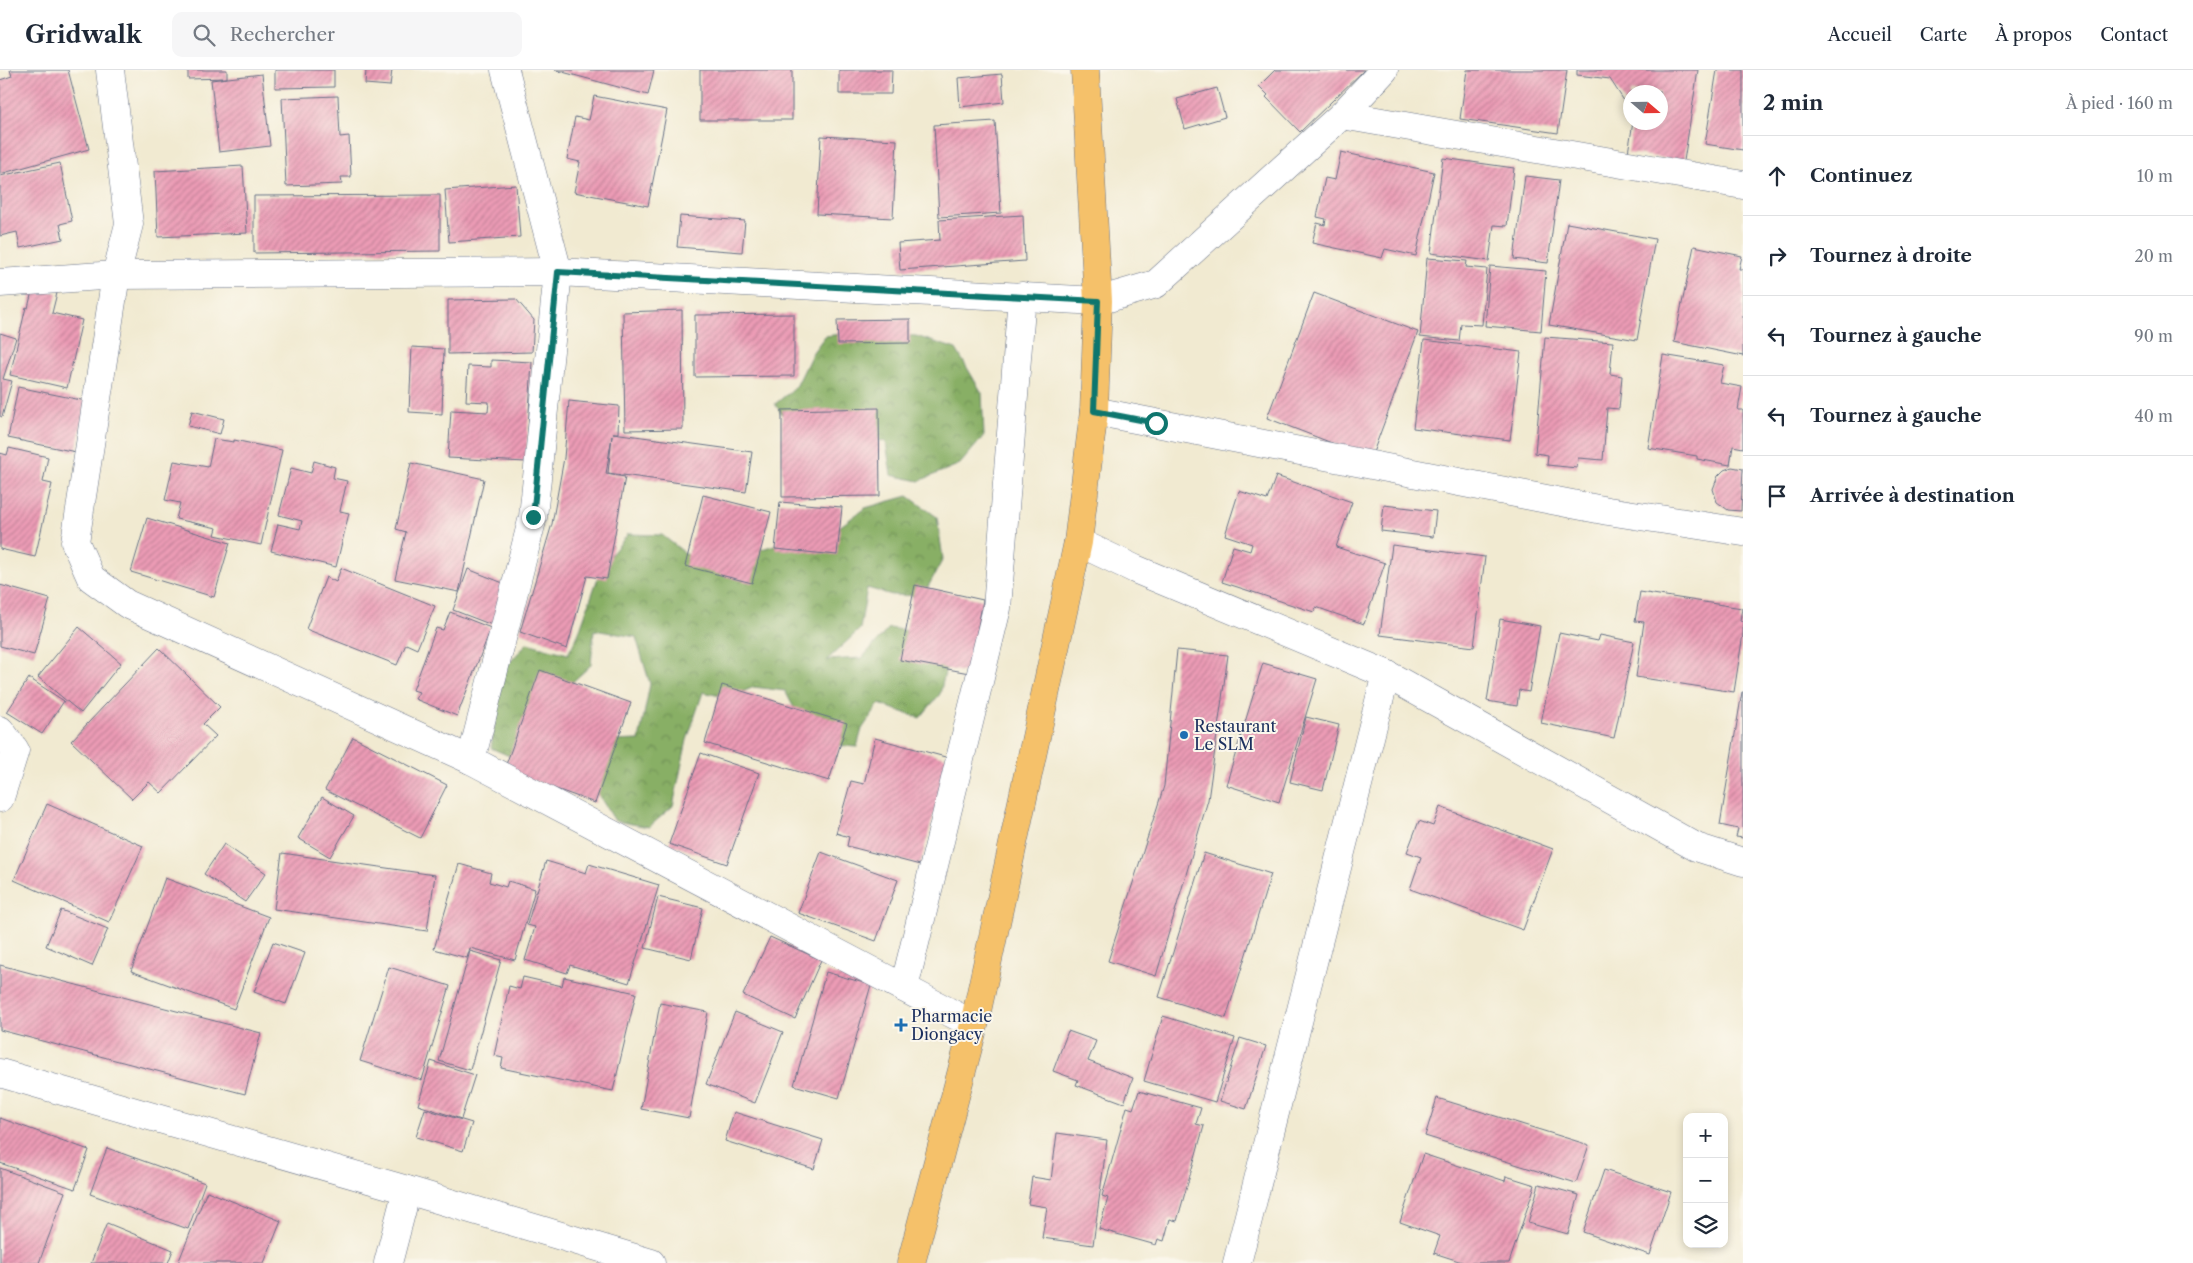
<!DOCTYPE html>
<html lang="fr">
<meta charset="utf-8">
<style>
body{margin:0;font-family:"Libre Caslon Text",serif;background:#f6f6f7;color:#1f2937}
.controls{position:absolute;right:15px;bottom:15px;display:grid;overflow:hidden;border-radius:10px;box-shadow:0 2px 8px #0003}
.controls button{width:45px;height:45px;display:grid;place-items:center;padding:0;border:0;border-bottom:1px solid #e0e1e3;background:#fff;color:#1f2937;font:25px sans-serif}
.compass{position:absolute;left:1623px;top:15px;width:45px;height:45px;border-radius:50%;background:#fff;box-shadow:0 2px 8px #0003;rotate:110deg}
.stop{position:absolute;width:15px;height:15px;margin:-11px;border:4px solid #0f766e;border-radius:50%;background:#fff}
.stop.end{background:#0f766e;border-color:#fff;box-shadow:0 1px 5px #0008}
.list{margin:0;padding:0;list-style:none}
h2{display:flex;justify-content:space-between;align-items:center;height:65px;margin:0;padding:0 20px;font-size:21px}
h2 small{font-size:16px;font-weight:400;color:#747a83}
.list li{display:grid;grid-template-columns:32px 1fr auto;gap:15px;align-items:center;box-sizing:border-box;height:80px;padding:0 20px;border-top:1px solid #e0e1e3}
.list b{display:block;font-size:19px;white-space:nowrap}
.list em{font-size:16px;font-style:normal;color:#747a83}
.icon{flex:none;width:28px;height:28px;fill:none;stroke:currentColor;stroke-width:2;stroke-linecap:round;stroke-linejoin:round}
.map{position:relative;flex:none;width:1743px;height:1193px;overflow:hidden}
header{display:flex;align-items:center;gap:30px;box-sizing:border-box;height:70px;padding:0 25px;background:#fff;border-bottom:1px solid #e0e1e3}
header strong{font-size:24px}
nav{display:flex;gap:28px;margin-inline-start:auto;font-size:18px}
.search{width:350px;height:45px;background:#f6f6f7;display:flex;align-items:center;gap:12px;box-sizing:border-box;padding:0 18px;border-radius:10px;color:#747a83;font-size:19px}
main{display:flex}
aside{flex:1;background:#fff}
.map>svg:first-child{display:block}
</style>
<header>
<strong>Gridwalk</strong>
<div class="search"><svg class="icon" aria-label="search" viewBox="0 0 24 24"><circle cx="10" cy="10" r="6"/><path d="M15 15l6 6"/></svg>Rechercher</div>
<nav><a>Accueil</a><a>Carte</a><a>À propos</a><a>Contact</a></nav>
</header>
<main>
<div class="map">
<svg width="1743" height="1193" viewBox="0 0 1743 1193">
<defs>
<pattern id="forest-crowns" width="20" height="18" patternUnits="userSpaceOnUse" patternTransform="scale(1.25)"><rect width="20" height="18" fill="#88af65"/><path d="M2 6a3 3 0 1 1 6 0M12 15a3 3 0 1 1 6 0" fill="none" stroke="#6e8f56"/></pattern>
<pattern id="building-hatch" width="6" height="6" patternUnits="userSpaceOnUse" patternTransform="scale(1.25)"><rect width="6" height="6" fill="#ec9bb5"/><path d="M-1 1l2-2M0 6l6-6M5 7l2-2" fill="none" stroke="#be7f96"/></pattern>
</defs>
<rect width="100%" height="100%" fill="#fbf7ec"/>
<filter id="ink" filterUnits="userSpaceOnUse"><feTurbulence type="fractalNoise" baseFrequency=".02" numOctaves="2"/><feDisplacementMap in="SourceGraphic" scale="10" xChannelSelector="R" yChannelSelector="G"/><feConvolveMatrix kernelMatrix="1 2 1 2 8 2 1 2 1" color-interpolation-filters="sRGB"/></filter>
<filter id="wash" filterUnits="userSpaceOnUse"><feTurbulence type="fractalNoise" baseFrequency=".0096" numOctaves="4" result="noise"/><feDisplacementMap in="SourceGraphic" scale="20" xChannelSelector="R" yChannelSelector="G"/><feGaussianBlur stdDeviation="1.12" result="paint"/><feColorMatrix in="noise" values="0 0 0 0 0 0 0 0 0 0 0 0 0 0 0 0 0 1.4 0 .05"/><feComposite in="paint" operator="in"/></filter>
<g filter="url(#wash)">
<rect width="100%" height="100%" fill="#f1ead1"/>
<g fill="url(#forest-crowns)" stroke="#526f62">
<path d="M 850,263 L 916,266 L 956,279 L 982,323 L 984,366 L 960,394 L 919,411 L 891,405 L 886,372 L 836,360 L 800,371 L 775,334 L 796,317 L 813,282 L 825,266 Z"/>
<path d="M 908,426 L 937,447 L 943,489 L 923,526 L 892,525 L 867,518 L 860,559 L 827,590 L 862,588 L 889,558 L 930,564 L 950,581 L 940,624 L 920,648 L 879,634 L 862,659 L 857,677 L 824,674 L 799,647 L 785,621 L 754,617 L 728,628 L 703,622 L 687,670 L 673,736 L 649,757 L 615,751 L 591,713 L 610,671 L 639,670 L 650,614 L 636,567 L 594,560 L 591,595 L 566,618 L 521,691 L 491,678 L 504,599 L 527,573 L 568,584 L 578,565 L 602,496 L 628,464 L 662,465 L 694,490 L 734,488 L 787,471 L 827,466 L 865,438 Z"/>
</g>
<g id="blocks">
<g fill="url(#building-hatch)">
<path d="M 10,0 L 68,0 L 89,79 L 0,104 L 0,10 L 12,6 Z"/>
<path d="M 188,0 L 227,0 L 227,8 L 188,9 Z"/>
<path d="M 275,0 L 334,0 L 334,17 L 275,18 Z"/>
<path d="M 366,0 L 392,0 L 390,16 L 365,14 Z"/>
<path d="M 555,0 L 654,0 L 648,25 Z"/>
<rect x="700" y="0" width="92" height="50"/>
<path d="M 839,0 L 892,0 L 891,24 L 839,24 Z"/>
<path d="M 1275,0 L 1364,0 L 1300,62 L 1266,27 L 1268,25 L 1259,16 Z"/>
<path d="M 1467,0 L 1567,0 L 1558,63 L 1460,49 Z"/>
<path d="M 1577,0 L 1698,0 L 1684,91 L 1628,83 L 1633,52 L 1660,52 L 1660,22 L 1630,22 L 1630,40 L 1610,9 L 1577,5 Z"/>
<path d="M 1717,0 L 1743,0 L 1743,80 L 1705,74 Z"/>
<path d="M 262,4 L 270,76 L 219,82 L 211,10 Z"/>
<path d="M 1002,4 L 1004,32 L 960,37 L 958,8 Z"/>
<path d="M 1217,18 L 1225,47 L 1185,59 L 1177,29 Z"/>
<path d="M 338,26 L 340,67 L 349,66 L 351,107 L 341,107 L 342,114 L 286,116 L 282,28 Z"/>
<path d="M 594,26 L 667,40 L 648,136 L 574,122 L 580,92 L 567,89 L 575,47 L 589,50 Z"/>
<path d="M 995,51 L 1001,143 L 939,147 L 934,55 Z"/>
<path d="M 821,66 L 897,70 L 893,148 L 817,144 Z"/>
<path d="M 1341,82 L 1434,102 L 1416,186 L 1385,179 L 1382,188 L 1312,173 L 1317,153 L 1325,155 L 1326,149 L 1317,147 L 1325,108 L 1335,110 Z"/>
<path d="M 1443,88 L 1514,98 L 1507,156 L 1494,155 L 1489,191 L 1431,183 Z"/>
<path d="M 60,93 L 72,151 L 60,154 L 63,169 L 20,178 L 17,162 L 0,166 L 0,106 Z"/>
<path d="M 243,96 L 247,163 L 158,167 L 155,101 Z"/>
<path d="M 1525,106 L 1559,110 L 1548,193 L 1514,189 Z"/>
<path d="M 516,115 L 520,167 L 449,172 L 445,120 Z"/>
<path d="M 440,125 L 440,181 L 254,183 L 254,126 Z"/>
<path d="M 1023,145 L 1025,191 L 900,200 L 898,173 L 940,170 L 939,150 Z"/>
<path d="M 680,146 L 745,151 L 742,182 L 677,177 Z"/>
<path d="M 1567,153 L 1655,169 L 1637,270 L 1549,255 Z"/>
<path d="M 1694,176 L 1742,186 L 1739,199 L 1743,199 L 1743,286 L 1674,272 Z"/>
<path d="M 1427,188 L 1467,191 L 1466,197 L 1487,199 L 1482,255 L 1461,254 L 1459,271 L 1420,267 Z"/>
<path d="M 1490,196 L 1546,201 L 1541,261 L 1485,256 Z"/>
<path d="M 33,217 L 57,223 L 52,243 L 82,250 L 67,318 L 10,305 L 26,237 L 28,238 Z"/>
<path d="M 1314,223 L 1418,262 L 1371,388 L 1267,348 Z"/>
<path d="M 516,229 L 534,250 L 532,282 L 448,284 L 448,230 Z"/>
<path d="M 682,240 L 683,359 L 625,360 L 623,242 Z"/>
<path d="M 794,244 L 794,306 L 695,307 L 695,245 Z"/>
<path d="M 910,249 L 910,273 L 838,274 L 837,250 Z"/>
<path d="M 0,263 L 16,268 L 3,309 L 12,311 L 2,347 L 0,346 Z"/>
<path d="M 1545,267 L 1613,272 L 1610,304 L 1622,306 L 1619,339 L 1607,338 L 1603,390 L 1578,388 L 1577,398 L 1547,395 L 1548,385 L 1535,383 Z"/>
<path d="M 1424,270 L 1521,282 L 1510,370 L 1413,358 Z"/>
<path d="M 412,277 L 444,279 L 442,344 L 409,342 Z"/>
<path d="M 1663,285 L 1724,295 L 1720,313 L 1742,317 L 1738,340 L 1743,340 L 1743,378 L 1733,376 L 1730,395 L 1697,389 L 1697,386 L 1648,378 Z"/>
<path d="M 491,290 L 532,292 L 526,392 L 448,388 L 451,340 L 488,342 L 489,332 L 466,331 L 468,296 L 491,297 Z"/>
<path d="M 18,317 L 86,331 L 76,382 L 8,368 Z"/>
<path d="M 569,331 L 619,336 L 618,363 L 613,363 L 752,382 L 746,422 L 608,403 L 612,366 L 606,404 L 625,407 L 607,509 L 587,506 L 567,579 L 520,562 L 552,454 L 564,388 Z"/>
<path d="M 879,338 L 880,426 L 782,427 L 782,340 Z"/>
<path d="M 192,341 L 224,349 L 220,364 L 188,356 Z"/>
<path d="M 214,369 L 234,372 L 234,370 L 282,380 L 261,475 L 215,465 L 217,458 L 176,449 L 180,433 L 165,430 L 174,391 L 208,397 Z"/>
<path d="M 9,378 L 48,387 L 43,412 L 52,414 L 35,487 L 0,479 L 0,383 L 7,385 Z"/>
<path d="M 314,391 L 335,397 L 333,408 L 347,411 L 340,441 L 349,443 L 336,497 L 271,481 L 278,454 L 300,459 L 302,451 L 279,445 L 291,398 L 311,403 Z"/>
<path d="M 411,393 L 484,409 L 459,522 L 395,509 L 406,462 L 396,459 Z"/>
<path d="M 1732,397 L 1743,399 L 1741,441 L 1728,440 L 1717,432 L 1713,419 L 1718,406 L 1724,400 Z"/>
<path d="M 1276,406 L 1352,432 L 1336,477 L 1385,493 L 1364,554 L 1316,537 L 1314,542 L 1222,512 L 1233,476 L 1250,481 L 1252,474 L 1225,465 L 1239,421 L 1267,430 Z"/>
<path d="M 703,425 L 771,442 L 752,513 L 685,496 Z"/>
<path d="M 780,432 L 842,437 L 837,485 L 775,479 Z"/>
<path d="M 1384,435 L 1436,441 L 1433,467 L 1381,461 Z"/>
<path d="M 147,448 L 230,473 L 214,527 L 131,502 Z"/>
<path d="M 1392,475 L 1485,487 L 1474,577 L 1380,565 Z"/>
<path d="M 341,498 L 435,536 L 417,579 L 406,574 L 397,595 L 306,559 L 326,507 L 336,512 Z"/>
<path d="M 468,499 L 508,515 L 492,555 L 453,540 Z"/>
<path d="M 0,515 L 50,529 L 34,585 L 0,576 Z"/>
<path d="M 915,515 L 983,530 L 969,603 L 900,590 Z"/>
<path d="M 1640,522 L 1742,538 L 1740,551 L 1743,552 L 1743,564 L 1734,622 L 1636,607 L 1644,552 L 1635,551 Z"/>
<path d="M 450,542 L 491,558 L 457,646 L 415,629 L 419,622 L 413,620 L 436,558 L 443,560 Z"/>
<path d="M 1500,549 L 1540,556 L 1529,622 L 1519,620 L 1517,636 L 1487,631 Z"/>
<path d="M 79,557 L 121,593 L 81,643 L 38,607 Z"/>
<path d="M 1559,563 L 1598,571 L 1600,565 L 1634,572 L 1614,668 L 1541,653 Z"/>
<path d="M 159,578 L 220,637 L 203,654 L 216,666 L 161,723 L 149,712 L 132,729 L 71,671 Z"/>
<path d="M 1177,580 L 1228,585 L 1208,730 L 1156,906 L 1108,891 L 1164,716 Z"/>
<path d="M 1263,593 L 1317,609 L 1279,732 L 1226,715 Z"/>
<path d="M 540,600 L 631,633 L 595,733 L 504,700 Z"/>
<path d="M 29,608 L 64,631 L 42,664 L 7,642 Z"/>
<path d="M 722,615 L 847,653 L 829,711 L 705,673 Z"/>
<path d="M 1742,622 L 1743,622 L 1743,768 L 1736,767 L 1738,759 L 1720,755 Z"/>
<path d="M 1306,647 L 1339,655 L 1323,720 L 1290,712 Z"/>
<path d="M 353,667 L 447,715 L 420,768 L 325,720 Z"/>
<path d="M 875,668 L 949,688 L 920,795 L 847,776 L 849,767 L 836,763 L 851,711 L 864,714 Z"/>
<path d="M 701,683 L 759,703 L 727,794 L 669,774 Z"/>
<path d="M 322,727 L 354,746 L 330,787 L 298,768 Z"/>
<path d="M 47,734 L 143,776 L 109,852 L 14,810 Z"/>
<path d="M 1440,737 L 1553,779 L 1523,860 L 1410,819 L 1421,787 L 1407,782 L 1419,751 L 1433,756 Z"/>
<path d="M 224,774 L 266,803 L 245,832 L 204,804 Z"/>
<path d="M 821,782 L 898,810 L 876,871 L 798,843 Z"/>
<path d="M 282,783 L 435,805 L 427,861 L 274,839 Z"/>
<path d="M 1204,783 L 1271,804 L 1226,948 L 1159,927 Z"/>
<path d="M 546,791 L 586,803 L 589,794 L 659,815 L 629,913 L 570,895 L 567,903 L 525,890 L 535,857 L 527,855 Z"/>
<path d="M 459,794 L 491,803 L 489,812 L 506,817 L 508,811 L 535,819 L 515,890 L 470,878 L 467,888 L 434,879 Z"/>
<path d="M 165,808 L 269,847 L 234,939 L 131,901 Z"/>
<path d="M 658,827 L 703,838 L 691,889 L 645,878 Z"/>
<path d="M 61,840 L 108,859 L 92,896 L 46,876 Z"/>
<path d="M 770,867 L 821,890 L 795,949 L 743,925 Z"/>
<path d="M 273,872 L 305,883 L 286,934 L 254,922 Z"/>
<path d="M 470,881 L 501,890 L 470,1000 L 439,991 Z"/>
<path d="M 0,895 L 261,963 L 245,1024 L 0,960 Z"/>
<path d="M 389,897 L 450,916 L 422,1010 L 360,991 Z"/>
<path d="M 826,902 L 871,915 L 839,1028 L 794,1015 Z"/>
<path d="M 523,907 L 562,916 L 564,907 L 636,923 L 613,1021 L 501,998 L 503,988 L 494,986 L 509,916 L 520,919 Z"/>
<path d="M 660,933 L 708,942 L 689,1048 L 641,1039 Z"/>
<path d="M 735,942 L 783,962 L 755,1033 L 706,1014 Z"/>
<path d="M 1163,946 L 1235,968 L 1215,1032 L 1144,1011 Z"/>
<path d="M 1068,961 L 1096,971 L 1088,991 L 1133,1008 L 1124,1033 L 1076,1015 L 1078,1010 L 1053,1001 Z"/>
<path d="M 1240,968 L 1266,976 L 1246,1039 L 1220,1031 Z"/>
<path d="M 431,991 L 475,1005 L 461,1049 L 418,1035 Z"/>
<path d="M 1139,1021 L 1201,1038 L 1196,1054 L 1204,1056 L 1177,1151 L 1170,1149 L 1164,1171 L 1158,1169 L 1156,1175 L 1099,1159 L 1108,1128 L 1102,1126 L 1127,1037 L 1133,1039 Z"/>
<path d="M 1437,1028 L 1589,1075 L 1576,1113 L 1425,1066 Z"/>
<path d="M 425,1039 L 472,1053 L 463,1081 L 416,1067 Z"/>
<path d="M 734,1042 L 823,1070 L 814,1099 L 725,1071 Z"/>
<path d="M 0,1048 L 89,1080 L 75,1119 L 0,1093 Z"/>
<path d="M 1057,1063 L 1107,1070 L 1093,1175 L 1042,1168 L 1047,1137 L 1028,1134 L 1032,1107 L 1051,1110 Z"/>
<path d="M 107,1078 L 205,1113 L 188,1159 L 90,1124 Z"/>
<path d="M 1423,1084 L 1505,1111 L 1506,1106 L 1535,1115 L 1509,1193 L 1465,1193 L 1434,1183 L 1440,1166 L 1400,1152 Z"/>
<path d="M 0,1098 L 65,1122 L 39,1193 L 0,1193 Z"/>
<path d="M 1604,1100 L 1671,1122 L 1650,1185 L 1583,1162 Z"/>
<path d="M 1539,1114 L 1579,1125 L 1568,1164 L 1528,1153 Z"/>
<path d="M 207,1121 L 281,1151 L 264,1193 L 178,1193 Z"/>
<path d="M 107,1153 L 173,1180 L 168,1193 L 91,1193 Z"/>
</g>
</g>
</g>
<g filter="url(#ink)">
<use href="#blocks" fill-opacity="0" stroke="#667086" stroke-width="1"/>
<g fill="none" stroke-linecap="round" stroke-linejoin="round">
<g stroke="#667086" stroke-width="29">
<g id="minor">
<path d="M 110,0 L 129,154 L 116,205 L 75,472 L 91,508 L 127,534 L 471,690 L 974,955"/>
<path d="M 1342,45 L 1743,115"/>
<path d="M 0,213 L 116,205 L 558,202 L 1098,231 L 1156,214 L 1342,45 L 1384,0"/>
<path d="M 1094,341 L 1608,441 L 1743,462"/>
<path d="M 1078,472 L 1135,499 L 1386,604 L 1696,777 L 1743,792"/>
<path d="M 0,660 L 15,680 L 0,728"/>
<path d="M 471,690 L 533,447 L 558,202 L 505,0"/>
<path d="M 904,918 L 997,538 L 1022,226"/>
<path d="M 0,1003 L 407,1120 L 651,1193"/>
<path d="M 388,1193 L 407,1120"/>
<path d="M 1237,1193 L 1386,604"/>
</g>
</g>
<g stroke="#667086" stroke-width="29">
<path id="major" d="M 911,1193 L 974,955 L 1078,472 L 1094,341 L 1098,231 L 1085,0"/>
</g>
<use href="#minor" stroke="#fff" stroke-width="28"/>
<use href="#major" stroke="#f5c16b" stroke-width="28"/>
</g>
</g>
<g fill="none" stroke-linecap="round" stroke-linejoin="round" filter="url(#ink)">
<path stroke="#0f766e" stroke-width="6" d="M 533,447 L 558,202 L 1098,231 L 1094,341 L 1156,353"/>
</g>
<g fill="#1f6fb2" stroke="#fbf7ec" stroke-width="2">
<circle cx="1184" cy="665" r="5"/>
<path d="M898.5 947.5h5v5h5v5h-5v5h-5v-5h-5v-5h5z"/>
</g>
<g text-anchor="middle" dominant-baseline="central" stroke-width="4" stroke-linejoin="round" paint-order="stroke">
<g font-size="16" fill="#1b2f5e" stroke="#fbf7ec" text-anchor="start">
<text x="1194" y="656">Restaurant<tspan x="1194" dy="18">Le SLM</tspan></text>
<text x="911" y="946">Pharmacie<tspan x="911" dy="18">Diongacy</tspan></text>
</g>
</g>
</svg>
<div class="controls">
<button>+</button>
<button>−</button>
<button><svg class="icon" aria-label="layers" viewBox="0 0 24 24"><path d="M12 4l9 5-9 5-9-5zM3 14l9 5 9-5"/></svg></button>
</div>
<svg class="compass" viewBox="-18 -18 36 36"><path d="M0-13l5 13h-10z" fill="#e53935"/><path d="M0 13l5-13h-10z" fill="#747a83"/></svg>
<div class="stop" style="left:1156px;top:353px"></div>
<div class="stop end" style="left:533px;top:447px"></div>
</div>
<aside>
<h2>2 min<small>À pied · 160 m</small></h2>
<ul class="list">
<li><svg class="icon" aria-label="ahead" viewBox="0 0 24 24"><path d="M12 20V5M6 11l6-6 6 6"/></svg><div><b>Continuez</b></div><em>10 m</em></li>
<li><svg class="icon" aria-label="right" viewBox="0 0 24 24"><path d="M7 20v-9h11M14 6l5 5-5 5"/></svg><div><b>Tournez à droite</b></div><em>20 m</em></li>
<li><svg class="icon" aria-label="left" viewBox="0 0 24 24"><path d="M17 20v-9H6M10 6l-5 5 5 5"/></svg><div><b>Tournez à gauche</b></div><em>90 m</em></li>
<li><svg class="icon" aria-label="left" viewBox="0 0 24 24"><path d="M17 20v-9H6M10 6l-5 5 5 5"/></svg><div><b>Tournez à gauche</b></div><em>40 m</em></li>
<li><svg class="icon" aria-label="arrive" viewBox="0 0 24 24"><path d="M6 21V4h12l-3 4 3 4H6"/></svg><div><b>Arrivée à destination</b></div></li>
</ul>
</aside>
</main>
